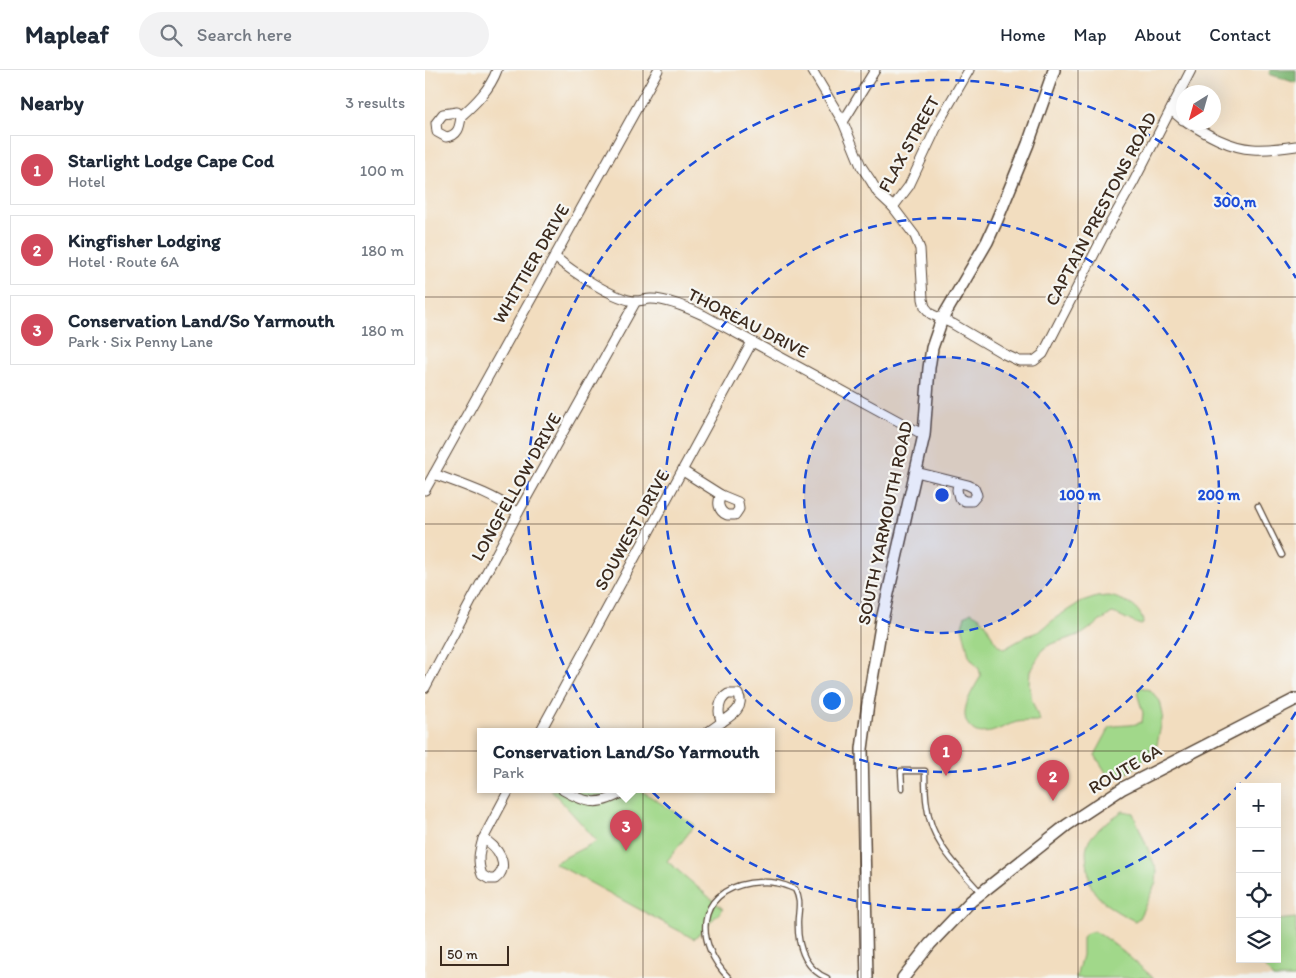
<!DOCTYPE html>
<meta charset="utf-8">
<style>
body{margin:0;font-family:Itim,sans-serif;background:#f2f2f3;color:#1f2937}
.controls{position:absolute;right:15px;bottom:15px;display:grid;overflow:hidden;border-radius:0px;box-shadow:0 5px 20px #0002}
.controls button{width:45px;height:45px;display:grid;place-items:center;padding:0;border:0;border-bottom:1px solid #e0e1e3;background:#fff;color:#1f2937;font:25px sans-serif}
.compass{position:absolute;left:751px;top:15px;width:45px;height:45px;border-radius:50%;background:#fff;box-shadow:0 5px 20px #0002;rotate:217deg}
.scale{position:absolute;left:15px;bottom:12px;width:69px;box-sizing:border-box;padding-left:5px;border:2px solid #3b2a1e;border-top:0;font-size:14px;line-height:18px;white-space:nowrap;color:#3b2a1e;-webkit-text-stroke:4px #f6f6f2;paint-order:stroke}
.you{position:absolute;left:406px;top:630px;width:18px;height:18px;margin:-12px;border:4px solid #fff;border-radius:50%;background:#1a73e8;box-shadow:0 0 0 8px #1a73e833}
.badge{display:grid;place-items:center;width:32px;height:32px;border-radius:50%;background:#d1495b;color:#fff;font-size:16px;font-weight:700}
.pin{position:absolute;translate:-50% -41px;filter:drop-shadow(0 1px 2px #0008)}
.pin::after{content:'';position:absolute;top:26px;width:18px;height:15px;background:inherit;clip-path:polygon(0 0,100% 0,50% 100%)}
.popup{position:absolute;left:52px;top:658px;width:298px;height:65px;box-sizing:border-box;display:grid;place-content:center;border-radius:0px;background:#fff;filter:drop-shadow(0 1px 4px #0005);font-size:16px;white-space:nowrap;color:#747a83}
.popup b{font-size:19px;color:#1f2937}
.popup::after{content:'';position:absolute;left:50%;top:100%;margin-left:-10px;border:10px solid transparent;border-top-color:#fff}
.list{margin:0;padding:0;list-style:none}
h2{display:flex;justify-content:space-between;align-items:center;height:65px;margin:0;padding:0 20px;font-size:21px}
h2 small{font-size:16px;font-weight:400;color:#747a83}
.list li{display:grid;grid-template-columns:32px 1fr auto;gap:15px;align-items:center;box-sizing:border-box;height:70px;margin:0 10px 10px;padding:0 10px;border:1px solid #e0e1e3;border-radius:0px}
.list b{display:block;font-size:19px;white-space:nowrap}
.list p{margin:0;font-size:16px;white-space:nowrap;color:#747a83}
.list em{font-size:16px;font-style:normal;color:#747a83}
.icon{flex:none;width:28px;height:28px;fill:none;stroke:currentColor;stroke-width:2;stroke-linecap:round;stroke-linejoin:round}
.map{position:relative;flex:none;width:871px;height:908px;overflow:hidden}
header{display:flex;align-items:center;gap:30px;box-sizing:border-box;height:70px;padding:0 25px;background:#fff;border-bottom:1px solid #e0e1e3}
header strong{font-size:24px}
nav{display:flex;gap:28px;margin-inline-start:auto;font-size:18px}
.search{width:350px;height:45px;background:#f2f2f3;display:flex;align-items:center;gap:12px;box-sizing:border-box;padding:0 18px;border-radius:28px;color:#747a83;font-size:19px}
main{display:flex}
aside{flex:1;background:#fff}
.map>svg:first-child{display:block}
</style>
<header>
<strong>Mapleaf</strong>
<div class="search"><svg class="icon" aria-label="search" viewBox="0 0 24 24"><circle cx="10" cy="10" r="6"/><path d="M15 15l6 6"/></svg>Search here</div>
<nav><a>Home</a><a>Map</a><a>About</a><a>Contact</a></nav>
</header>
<main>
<aside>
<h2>Nearby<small>3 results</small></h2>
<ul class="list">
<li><span class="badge">1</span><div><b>Starlight Lodge Cape Cod</b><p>Hotel</p></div><em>100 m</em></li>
<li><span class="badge">2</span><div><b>Kingfisher Lodging</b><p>Hotel · Route 6A</p></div><em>180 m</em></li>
<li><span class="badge">3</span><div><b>Conservation Land/So Yarmouth</b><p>Park · Six Penny Lane</p></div><em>180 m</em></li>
</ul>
</aside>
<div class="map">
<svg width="871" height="908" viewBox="0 0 871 908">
<rect width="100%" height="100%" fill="#f6f6f2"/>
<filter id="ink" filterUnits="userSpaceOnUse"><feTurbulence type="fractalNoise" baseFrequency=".02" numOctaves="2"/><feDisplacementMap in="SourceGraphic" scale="10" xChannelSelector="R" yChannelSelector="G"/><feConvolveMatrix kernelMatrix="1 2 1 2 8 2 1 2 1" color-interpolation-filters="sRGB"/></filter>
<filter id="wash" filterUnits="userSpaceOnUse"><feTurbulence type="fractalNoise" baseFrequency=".0096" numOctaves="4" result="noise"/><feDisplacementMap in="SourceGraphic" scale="20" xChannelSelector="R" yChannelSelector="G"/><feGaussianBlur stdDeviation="1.12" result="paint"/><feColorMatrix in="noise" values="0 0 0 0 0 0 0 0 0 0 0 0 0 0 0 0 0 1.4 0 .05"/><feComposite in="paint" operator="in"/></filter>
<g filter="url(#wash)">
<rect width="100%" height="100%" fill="#f2ddbf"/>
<g fill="#a1d88a" stroke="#6e8154">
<path d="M 684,526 C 698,529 718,537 718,554 L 716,555 C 705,552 697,545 687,543 L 657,564 L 626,574 L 618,579 L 614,586 L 605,601 L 604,614 L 607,631 L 615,651 C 608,651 599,651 592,652 C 583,654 574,660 566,662 C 559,663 552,664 547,659 C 530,645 548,620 556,606 L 554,599 L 544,586 L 537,556 L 540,546 L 546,542 C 549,544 554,546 557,549 C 566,558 566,573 579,579 L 602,566 L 615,561 L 632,547 L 654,533 L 672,527 Z"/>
<path d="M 716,617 L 725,620 L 735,631 L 738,645 L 732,675 L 714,695 L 702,703 L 685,709 L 670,685 L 685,657 C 697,654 705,657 717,652 L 718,643 L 712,623 Z"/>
<path d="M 126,720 L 215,720 L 270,755 L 242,791 L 298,839 L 269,869 L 129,793 L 172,771 Z"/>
<path d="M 698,741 L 708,743 L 732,801 L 731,813 L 714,848 L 710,851 C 695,844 675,833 667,818 C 664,813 664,805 663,799 C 662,792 660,783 662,776 C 665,763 687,748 698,741 Z"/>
<path d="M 871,848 L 871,908 L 848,908 L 836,893 L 836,889 L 852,889 L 852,850 Z"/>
<path d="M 669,861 C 692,874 709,892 729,908 L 651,908 L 657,885 L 657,868 L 662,863 Z"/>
</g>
<path fill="#80b876" stroke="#5e714a" d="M 845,0 L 871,0 L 871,13 L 844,4 Z"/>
</g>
<g filter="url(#ink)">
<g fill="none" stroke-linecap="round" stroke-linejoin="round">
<g stroke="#564536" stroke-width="7">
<g id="lane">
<path d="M 833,436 L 857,485"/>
<path d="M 477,718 L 476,701 L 500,701 C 500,713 500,725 502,736 C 506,772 532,796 555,822"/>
<path d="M 304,908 C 270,874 269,822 325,813 C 333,812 343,811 351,813 C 358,814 364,817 370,819 C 376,830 374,837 373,849 C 372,873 378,898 402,908"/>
</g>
</g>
<g stroke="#564536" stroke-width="11">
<g id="street">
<path d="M 387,0 L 418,52 L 436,96 L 446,111 L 453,123 L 468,137 L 490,166 L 495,179 L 498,229 L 500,237 L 506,244 L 528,254 L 579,284 L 594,291 L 609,291 L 618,284 L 682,159 L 708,113 L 766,0"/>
<path d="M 746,40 L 758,50"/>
<path d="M 36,46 L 32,42 L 18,44 L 11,53 L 12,62 L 21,67 C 33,66 35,57 36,46 C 51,33 65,19 72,0"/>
<path d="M 418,52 L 450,0"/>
<path d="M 762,52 C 781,64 805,78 828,79 C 841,80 857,78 871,76"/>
<path d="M 468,137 L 484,116 L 515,50 L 544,0"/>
<path d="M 130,187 C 145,200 191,231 211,231 C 216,231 221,229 226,229 C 243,229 263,238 278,245 L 499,365"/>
<path d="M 258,401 L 296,425"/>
<path d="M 491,402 L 543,415 L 549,418 L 552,425 L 547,431 L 540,431 L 534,428 L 532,420 L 533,413"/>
<path d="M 0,420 L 9,404"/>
<path d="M 296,425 L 313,432 L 314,439 L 310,445 L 302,445 C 293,441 292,432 296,425 Z"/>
<path d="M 93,443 C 68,424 38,415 9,404 L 233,0"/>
<path d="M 0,618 L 93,443 L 211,231"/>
<path d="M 303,624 L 313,624 C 321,637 306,646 297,652 C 292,643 293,630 303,624 Z"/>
<path d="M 115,662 L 327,272"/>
<path d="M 283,662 L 297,652"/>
<path d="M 138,720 C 164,735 175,736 202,720"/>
<path d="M 58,769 C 72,775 87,797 70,809 L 64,809 L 57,805 C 52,791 54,782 58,769 Z"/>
<path d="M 58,769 L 84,720"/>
</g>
</g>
<g stroke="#564536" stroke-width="14">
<g id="secondary">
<path d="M 442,908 L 437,679 L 443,633 L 457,550 L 499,365 L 504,298 L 507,278 L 517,249 L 562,172 L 572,150 L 603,74 L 629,0"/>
<path d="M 478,908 L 505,874 L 546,831 L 642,755 L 698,718 L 871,629"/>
</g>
</g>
<use href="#lane" stroke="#fff" stroke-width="4.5"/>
<use href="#street" stroke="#fff" stroke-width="9"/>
<use href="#secondary" stroke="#fff" stroke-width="11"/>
</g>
</g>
<path fill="none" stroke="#3b2a1e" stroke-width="1" stroke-opacity="0.55" d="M 218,0 L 218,908M 436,0 L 436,908M 653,0 L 653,908M 0,227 L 871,227M 0,454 L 871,454M 0,681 L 871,681"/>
<circle cx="517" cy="425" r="138" fill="#1d4ed8" fill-opacity=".12"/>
<g fill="none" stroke="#1d4ed8" stroke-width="2.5" stroke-dasharray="9 6">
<circle cx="517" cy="425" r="138"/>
<circle cx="517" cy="425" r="277"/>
<path d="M871 642A415 415 0 1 1 871 208"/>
</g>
<g text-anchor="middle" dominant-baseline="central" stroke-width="4.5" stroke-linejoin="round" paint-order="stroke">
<g font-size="18" fill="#3b2a1e" stroke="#f6f6f2">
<text transform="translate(484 74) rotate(-61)">FLAX STREET</text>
<text transform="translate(676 139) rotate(-62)">CAPTAIN PRESTONS ROAD</text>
<text transform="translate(106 194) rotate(-60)">WHITTIER DRIVE</text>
<text transform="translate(323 253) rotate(27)">THOREAU DRIVE</text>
<text transform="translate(91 417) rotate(-61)">LONGFELLOW DRIVE</text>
<text transform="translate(460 453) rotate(-78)">SOUTH YARMOUTH ROAD</text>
<text transform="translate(207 460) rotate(-61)">SOUWEST DRIVE</text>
<text transform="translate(700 699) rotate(-30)">ROUTE 6A</text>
</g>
</g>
<circle cx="517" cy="425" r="8" fill="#1d4ed8" stroke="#f6f6f2" stroke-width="2.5"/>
<g font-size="15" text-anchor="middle" font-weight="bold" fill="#1d4ed8" stroke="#f6f6f2" stroke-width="4.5" stroke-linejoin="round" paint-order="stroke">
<text x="810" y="137">300 m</text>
<text x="655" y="430">100 m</text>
<text x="794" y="430">200 m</text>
</g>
</svg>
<div class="controls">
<button>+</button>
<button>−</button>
<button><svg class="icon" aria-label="locate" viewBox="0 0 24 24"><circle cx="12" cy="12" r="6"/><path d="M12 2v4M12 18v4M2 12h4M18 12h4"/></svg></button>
<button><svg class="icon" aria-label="layers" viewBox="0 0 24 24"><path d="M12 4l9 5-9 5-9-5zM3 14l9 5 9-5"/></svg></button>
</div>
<svg class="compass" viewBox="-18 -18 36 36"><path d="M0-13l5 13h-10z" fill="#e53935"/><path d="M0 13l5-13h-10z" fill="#747a83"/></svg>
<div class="scale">50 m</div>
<div class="you"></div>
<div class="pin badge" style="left:521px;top:706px">1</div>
<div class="pin badge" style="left:628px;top:731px">2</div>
<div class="pin badge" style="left:201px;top:781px">3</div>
<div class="popup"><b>Conservation Land/So Yarmouth</b>Park</div>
</div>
</main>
